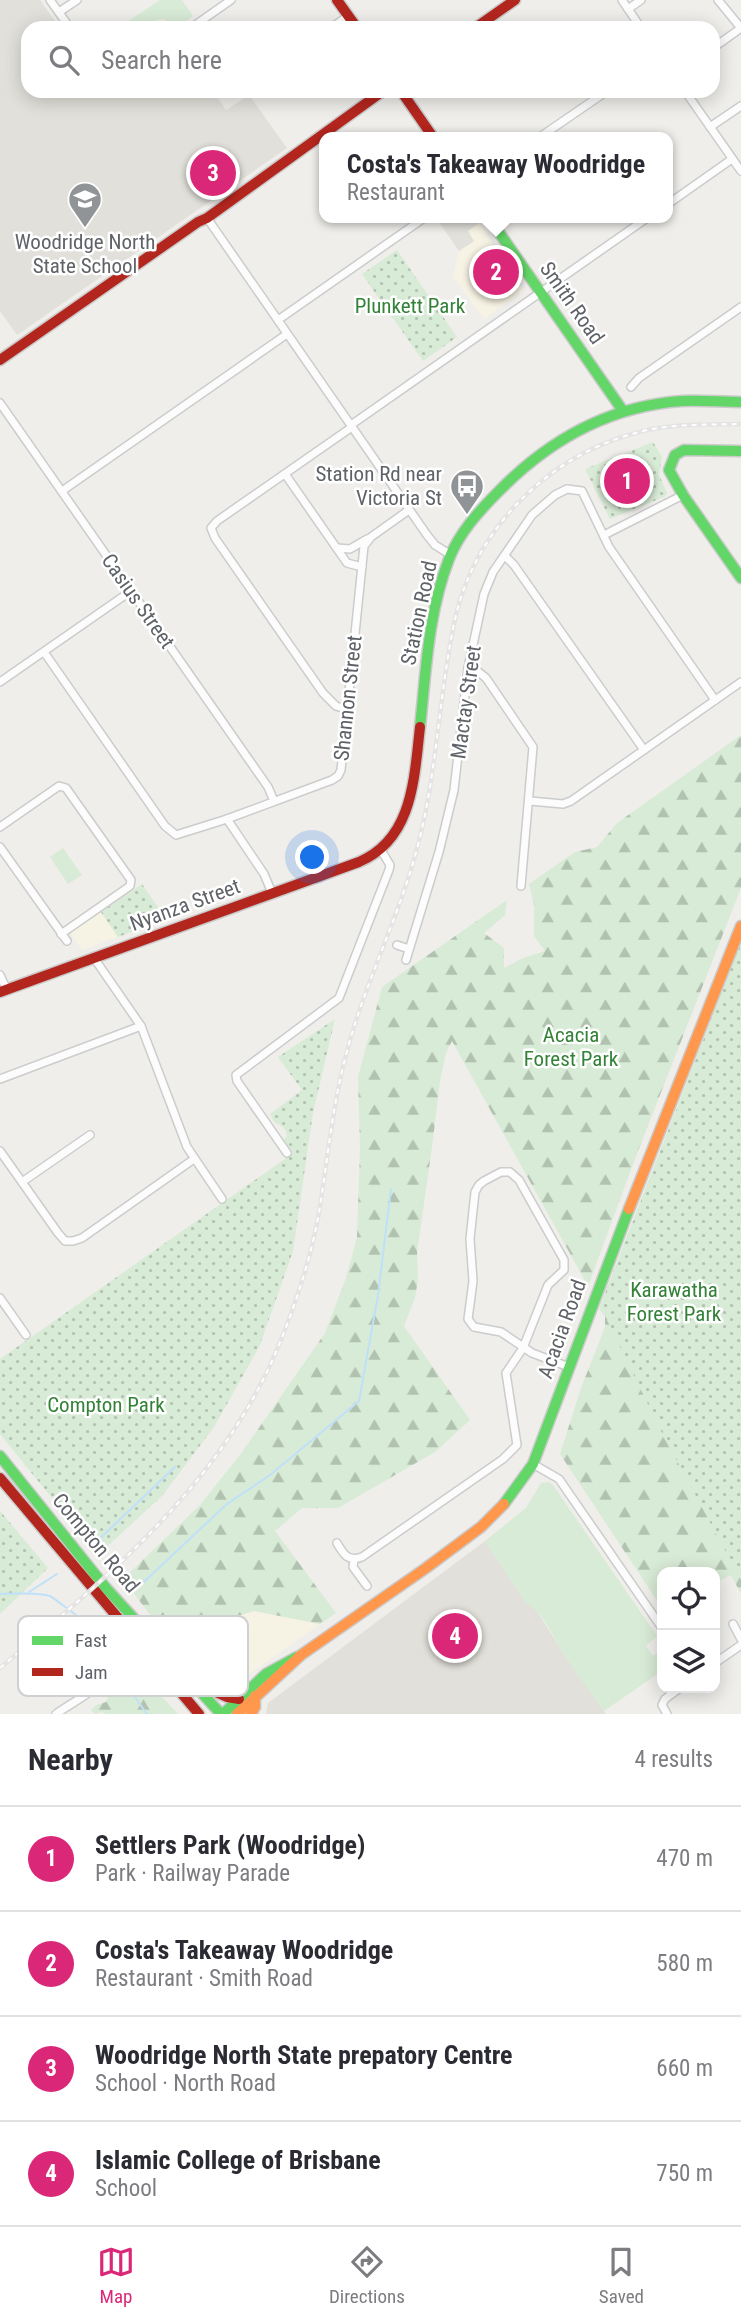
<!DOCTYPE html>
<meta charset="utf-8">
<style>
body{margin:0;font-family:"Roboto Condensed",sans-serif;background:#f7f7f7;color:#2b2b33}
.controls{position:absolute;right:21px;bottom:21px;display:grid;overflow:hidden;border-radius:14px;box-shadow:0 4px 18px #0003}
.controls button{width:63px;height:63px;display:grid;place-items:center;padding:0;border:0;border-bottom:2px solid #e1e1e2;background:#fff;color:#2b2b33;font:35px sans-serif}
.you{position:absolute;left:313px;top:858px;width:24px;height:24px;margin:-18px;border:5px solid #fff;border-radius:50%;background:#1a73e8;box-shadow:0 0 0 10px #1a73e833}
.badge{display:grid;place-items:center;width:46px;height:46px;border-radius:50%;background:#db2777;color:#fff;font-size:23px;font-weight:700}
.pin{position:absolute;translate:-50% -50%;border:4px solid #fff;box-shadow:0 2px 7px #0006}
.popup{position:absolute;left:319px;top:132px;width:354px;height:91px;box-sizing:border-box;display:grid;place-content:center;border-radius:14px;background:#fff;filter:drop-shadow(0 2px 5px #0005);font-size:23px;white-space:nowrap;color:#7c7c81}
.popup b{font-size:26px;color:#2b2b33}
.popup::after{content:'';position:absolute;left:50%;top:100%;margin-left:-14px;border:14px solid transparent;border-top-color:#fff}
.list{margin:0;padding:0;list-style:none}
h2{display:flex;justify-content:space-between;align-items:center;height:91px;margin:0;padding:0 28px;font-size:30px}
h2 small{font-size:23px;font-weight:400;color:#7c7c81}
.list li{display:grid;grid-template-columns:46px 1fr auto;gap:21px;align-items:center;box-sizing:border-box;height:105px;padding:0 28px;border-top:2px solid #e1e1e2}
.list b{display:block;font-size:26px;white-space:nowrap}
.list p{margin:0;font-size:23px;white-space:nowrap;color:#7c7c81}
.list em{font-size:23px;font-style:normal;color:#7c7c81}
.icon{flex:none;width:38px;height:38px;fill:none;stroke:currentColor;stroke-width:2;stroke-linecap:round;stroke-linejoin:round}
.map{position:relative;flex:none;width:741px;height:1714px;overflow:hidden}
.search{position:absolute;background:#fff;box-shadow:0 4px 18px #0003;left:21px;right:21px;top:21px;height:77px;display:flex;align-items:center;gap:18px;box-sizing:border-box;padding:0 24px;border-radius:21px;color:#7c7c81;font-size:26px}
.sheet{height:511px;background:#fff}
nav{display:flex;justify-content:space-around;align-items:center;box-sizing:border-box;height:98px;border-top:2px solid #e1e1e2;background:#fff;font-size:19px;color:#7c7c81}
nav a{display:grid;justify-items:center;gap:4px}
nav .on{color:#db2777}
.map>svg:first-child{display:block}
</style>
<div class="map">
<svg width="741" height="1714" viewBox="0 0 741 1714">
<defs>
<pattern id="forest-firs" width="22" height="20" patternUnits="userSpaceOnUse" patternTransform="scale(1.75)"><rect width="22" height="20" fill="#d8ebd6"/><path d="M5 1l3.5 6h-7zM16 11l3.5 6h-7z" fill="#b2c2b1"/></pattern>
<pattern id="park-dots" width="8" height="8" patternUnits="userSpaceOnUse" patternTransform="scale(1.75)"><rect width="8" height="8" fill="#d8ebd6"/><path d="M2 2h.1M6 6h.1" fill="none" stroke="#b2c2b1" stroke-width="1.8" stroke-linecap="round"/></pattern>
</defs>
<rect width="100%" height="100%" fill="#efeeea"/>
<g fill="#f7f3e4">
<path d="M 479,223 L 521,285 L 521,292 L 484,319 L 453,276 L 459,251 L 474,241 L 467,231 Z"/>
<path d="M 101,912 L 118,937 L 82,950 L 70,933 Z"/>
<path d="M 254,1611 L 320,1624 L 232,1686 L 217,1686 L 209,1682 L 158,1625 L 202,1627 Z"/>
</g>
<g fill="#e2e0da">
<path d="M 0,0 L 40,0 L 60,28 L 28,28 L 28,91 L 213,91 L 226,110 L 249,95 L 287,148 L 17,335 L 0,311 Z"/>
<path d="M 445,218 L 475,218 L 479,223 L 468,231 L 474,241 L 459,251 L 439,222 Z"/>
<path d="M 485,1541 L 526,1603 L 534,1607 L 540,1616 L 566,1657 L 606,1714 L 266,1714 L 268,1703 Z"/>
</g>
<g fill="#d8ebd6">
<path d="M 160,0 L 182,0 L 193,16 L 180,26 L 168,24 L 164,19 C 148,21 135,28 118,28 Z"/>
<path d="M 63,848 L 82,875 L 68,884 L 50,857 Z"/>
<path d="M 549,1482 L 553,1485 L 655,1633 L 657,1636 L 646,1646 L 653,1656 L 662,1650 L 662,1671 L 604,1711 C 591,1693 577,1675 565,1656 C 554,1639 545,1614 526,1603 L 485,1541 L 526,1508 L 541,1483 Z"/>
</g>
<g fill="url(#forest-firs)">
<path d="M 741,735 L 741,888 L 635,1159 L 588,1286 L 452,1041 L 446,1053 L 440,1081 L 432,1147 L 417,1253 L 418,1279 L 415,1298 L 404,1326 L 470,1420 L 435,1452 L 338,1508 L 302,1508 L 275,1531 L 336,1613 L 320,1624 L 254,1611 L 202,1627 L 158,1625 L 125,1582 L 125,1577 L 199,1506 L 240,1455 L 325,1333 L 346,1278 L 357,1237 L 360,1148 L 358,1077 L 382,987 L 507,900 L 505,915 L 484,933 L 504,948 L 504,968 L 523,958 L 545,951 L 534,936 L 534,905 L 529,884 L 575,852 L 597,847 L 617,823 Z"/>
<path d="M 741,943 L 741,1594 L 731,1575 L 715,1583 L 715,1572 L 662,1572 L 662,1608 L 560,1454 L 581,1388 L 605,1327 L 605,1316 L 599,1309 Z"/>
<path d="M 135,1673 L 149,1683 L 178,1714 L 106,1714 L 102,1712 L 95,1714 L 91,1710 L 96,1705 L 106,1702 L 109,1695 L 109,1686 Z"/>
</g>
<g fill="url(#park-dots)">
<path d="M 397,250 L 457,337 L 423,361 L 362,274 Z"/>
<path d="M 653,442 L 662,457 L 659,475 L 667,493 L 664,497 L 610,519 L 585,469 Z"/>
<path d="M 142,884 L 166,919 L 118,937 L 101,912 Z"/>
<path d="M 741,943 L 741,1580 L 660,1429 L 605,1316 L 599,1309 Z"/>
<path d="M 335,1019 L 313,1113 L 293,1251 L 260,1345 L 214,1427 L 162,1496 L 98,1555 L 0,1434 L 0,1359 L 292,1154 L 283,1141 L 287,1136 C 286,1129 282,1125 275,1123 L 270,1114 L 302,1090 L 278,1057 Z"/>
<path d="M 0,1511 L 48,1568 L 0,1614 Z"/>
</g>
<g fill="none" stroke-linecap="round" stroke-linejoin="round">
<g stroke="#bfe0f9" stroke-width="2">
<path d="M 93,1545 L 175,1467"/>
<path d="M 29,1592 L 57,1574"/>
<path d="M 133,1592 L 227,1504 L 270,1475 L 359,1401 L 378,1295 L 391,1189"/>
<path d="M 0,1594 C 11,1593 39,1593 50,1596 C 54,1598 59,1603 64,1606 C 87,1622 101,1639 114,1664"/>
<path d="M 85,1620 L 98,1620"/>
<path d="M 124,1682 L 147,1714"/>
</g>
<g stroke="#cbcccc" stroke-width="10">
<g id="street">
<path d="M 50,0 L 70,28"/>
<path d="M 622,0 L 641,28"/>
<path d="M 628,9 L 641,0"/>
<path d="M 59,12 L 77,0"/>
<path d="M 191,28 L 231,0"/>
<path d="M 331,28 L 348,16"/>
<path d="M 713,48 L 741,28 L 718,0"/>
<path d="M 230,91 L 234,93 L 241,91"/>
<path d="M 685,91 L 741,171"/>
<path d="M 710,127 L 741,106"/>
<path d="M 540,137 L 607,91"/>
<path d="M 668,204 L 732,159"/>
<path d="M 207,218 L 427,535 L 435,545 L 451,555"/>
<path d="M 278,320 L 424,218"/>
<path d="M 631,387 L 639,378 L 741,307"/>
<path d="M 0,403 L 268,787 L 274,801"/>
<path d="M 351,425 L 647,218"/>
<path d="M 285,474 L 347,563 L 362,567"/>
<path d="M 62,491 L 287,334"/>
<path d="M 604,535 L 683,495"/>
<path d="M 337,548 L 350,549 L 367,539"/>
<path d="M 505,556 L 514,565 L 644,750"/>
<path d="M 44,652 L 165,826 L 176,835 L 227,819 L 332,780 L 338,776 L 341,770 L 364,546 L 371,537 L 409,510"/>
<path d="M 468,668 L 476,670 L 486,678 L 533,747 L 521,886"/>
<path d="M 0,682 L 131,591"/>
<path d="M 346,709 L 336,706 L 323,693 L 215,538 L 211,528 L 217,521 L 352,427"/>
<path d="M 530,801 L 563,804 L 571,801 L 741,682"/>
<path d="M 227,819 L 264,874 L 272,893"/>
<path d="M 0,827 L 59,786 L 66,788 L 131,880 L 130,886 L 61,934"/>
<path d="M 0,847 L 67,941"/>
<path d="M 397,945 L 409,949"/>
<path d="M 94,958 L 141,1026 L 187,1147 L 222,1199"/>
<path d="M 406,960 L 439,852 L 454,790 L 468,668 L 484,594 L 493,572 L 532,515 L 555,495 L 567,489 L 582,491 L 609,547 L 715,700"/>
<path d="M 0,975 L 7,990"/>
<path d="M 0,1079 L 141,1026"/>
<path d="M 0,1151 L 58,1233 L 65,1241 L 73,1241 L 82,1238 L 194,1159"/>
<path d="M 287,1153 L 237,1081 L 236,1075 L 339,998 L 389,870 L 390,865 L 381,850"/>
<path d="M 22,1182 L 90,1135"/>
<path d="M 0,1298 L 26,1335"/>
<path d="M 533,1464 L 559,1479 L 662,1628"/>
<path d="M 337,1543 C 344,1555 348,1562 362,1557 L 503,1459 L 517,1445 L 506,1373 L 523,1348 L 548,1285 L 564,1270 L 564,1260 L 519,1180 L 510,1172 L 501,1172 L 484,1181 L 479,1185 L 475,1192 L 470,1239 L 473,1281 L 468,1319 L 474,1327 L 501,1332 L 532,1353 L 569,1367"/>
<path d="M 354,1560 L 353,1567 L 367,1586"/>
<path d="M 733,1624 L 741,1639"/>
<path d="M 715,1663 L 741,1645"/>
<path d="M 122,1667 L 138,1664 L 156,1666"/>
<path d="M 56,1714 C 82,1696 129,1673 135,1640"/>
<path d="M 667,1714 L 662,1705 L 665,1699 L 680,1688"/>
</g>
</g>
<g stroke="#cacacb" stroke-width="13">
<g id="fast">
<path d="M 489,218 L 623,411"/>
<path d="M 741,451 L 684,450 L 675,455 L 669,470 L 683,495 L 741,578"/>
<path d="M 420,727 C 426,671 428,613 449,559 C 459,533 479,511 499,491 C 549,440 610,406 682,401 C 702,400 721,402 741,402"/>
<path d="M 0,1456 L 106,1588 L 221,1714"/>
<path d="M 504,1504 L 533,1464 L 629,1209"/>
<path d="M 223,1714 L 266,1674 L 297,1657"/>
</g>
</g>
<g stroke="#cacacb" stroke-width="13">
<g id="slow">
<path d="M 629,1209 L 741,926"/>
<path d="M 237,1714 L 301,1655 L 426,1568 L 481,1527 L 504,1504"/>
<path d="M 251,1714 L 255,1707 L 255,1696"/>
</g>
</g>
<g stroke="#cacacb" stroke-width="13">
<g id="jam">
<path d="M 337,0 L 357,28"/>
<path d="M 475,28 L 515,0"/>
<path d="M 401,91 L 433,137"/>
<path d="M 0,360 L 198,222 L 207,218 L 383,91"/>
<path d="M 0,992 L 359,862 C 413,839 414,779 420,727"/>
<path d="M 0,1478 L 199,1714"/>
<path d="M 195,1683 L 227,1697 L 239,1699"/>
</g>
</g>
<use href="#street" stroke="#fdfcfc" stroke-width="7"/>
<use href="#fast" stroke="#63d668" stroke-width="10"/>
<use href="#slow" stroke="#ff974d" stroke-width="10"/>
<use href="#jam" stroke="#b3261e" stroke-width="10"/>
<g stroke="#e4e4e4" stroke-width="4.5">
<path id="rail" d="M 0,1668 C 108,1577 219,1485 276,1352 C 294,1309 309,1265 318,1218 C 327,1167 331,1114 344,1063 C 362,987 400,917 419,841 C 437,770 439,696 454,624 C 472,534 543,459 632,434 C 667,423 705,425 741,424"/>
</g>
<use href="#rail" stroke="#fff" stroke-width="2" stroke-dasharray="5" stroke-linecap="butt"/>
</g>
<defs>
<g id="school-pin" transform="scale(1.75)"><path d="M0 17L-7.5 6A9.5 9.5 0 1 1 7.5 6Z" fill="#919496" stroke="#fff"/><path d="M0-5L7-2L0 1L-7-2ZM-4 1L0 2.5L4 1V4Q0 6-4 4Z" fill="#fff"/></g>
<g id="bus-pin" transform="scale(1.75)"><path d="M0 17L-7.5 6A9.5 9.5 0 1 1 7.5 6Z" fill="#919496" stroke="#fff"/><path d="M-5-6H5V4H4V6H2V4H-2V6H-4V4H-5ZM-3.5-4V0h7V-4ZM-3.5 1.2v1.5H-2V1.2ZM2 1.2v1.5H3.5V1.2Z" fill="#fff"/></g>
</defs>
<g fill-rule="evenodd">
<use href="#school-pin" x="85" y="199"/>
<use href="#bus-pin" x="467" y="486"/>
</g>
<g text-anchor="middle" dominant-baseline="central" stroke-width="5" stroke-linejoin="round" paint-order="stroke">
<g font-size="21" fill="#5f6368" stroke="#fff">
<text x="85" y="242">Woodridge North<tspan x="85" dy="24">State School</tspan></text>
<text x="442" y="474" text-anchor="end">Station Rd near<tspan x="442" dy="24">Victoria St</tspan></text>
</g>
<g font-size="21" fill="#5f6368" stroke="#fff">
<text transform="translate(572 303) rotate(55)">Smith Road</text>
<text transform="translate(138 601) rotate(55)">Casius Street</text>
<text transform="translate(419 613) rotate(-78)">Station Road</text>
<text transform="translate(348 698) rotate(-84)">Shannon Street</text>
<text transform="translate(466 702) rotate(-82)">Mactay Street</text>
<text transform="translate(185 905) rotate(-20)">Nyanza Street</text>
<text transform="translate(562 1329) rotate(-70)">Acacia Road</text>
<text transform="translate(96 1543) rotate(50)">Compton Road</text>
</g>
<g font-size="21" fill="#348238" stroke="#fff">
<text x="410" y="306">Plunkett Park</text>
<text x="571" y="1035">Acacia<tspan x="571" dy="24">Forest Park</tspan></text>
<text x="674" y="1290">Karawatha<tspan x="674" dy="24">Forest Park</tspan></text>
<text x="106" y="1405">Compton Park</text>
</g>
</g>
<rect x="18" y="1616" width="230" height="80" rx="10" fill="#fff" stroke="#cfd0d2" stroke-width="2"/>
<rect x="32" y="1636" width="31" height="9" fill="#63d668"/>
<rect x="32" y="1668" width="31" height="8" fill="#b3261e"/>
<g font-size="19" fill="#5f6368">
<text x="75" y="1647">Fast</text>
<text x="75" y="1679">Jam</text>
</g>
</svg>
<div class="controls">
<button><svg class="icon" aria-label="locate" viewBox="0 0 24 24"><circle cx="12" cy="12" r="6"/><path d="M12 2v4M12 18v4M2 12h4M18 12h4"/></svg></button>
<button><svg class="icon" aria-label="layers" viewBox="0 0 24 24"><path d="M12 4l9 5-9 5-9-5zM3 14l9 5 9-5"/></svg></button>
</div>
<div class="you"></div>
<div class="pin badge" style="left:627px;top:481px">1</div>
<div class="pin badge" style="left:496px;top:272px">2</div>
<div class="popup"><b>Costa's Takeaway Woodridge</b>Restaurant</div>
<div class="pin badge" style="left:213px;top:173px">3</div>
<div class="pin badge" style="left:455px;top:1636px">4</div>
<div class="search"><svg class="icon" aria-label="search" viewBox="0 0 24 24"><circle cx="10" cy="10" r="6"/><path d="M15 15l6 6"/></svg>Search here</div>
</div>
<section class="sheet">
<h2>Nearby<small>4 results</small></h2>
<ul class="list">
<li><span class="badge">1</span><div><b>Settlers Park (Woodridge)</b><p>Park · Railway Parade</p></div><em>470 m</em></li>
<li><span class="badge">2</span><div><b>Costa's Takeaway Woodridge</b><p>Restaurant · Smith Road</p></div><em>580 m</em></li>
<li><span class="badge">3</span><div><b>Woodridge North State prepatory Centre</b><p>School · North Road</p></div><em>660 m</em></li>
<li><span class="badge">4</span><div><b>Islamic College of Brisbane</b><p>School</p></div><em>750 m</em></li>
</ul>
</section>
<nav>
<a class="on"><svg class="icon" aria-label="map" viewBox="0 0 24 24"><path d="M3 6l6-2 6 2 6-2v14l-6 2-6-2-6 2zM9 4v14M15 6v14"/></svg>Map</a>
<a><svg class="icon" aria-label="directions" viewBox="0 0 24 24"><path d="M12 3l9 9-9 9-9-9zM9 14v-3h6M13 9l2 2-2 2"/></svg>Directions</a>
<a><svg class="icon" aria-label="saved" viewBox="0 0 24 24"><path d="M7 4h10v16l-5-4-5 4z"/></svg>Saved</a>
</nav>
